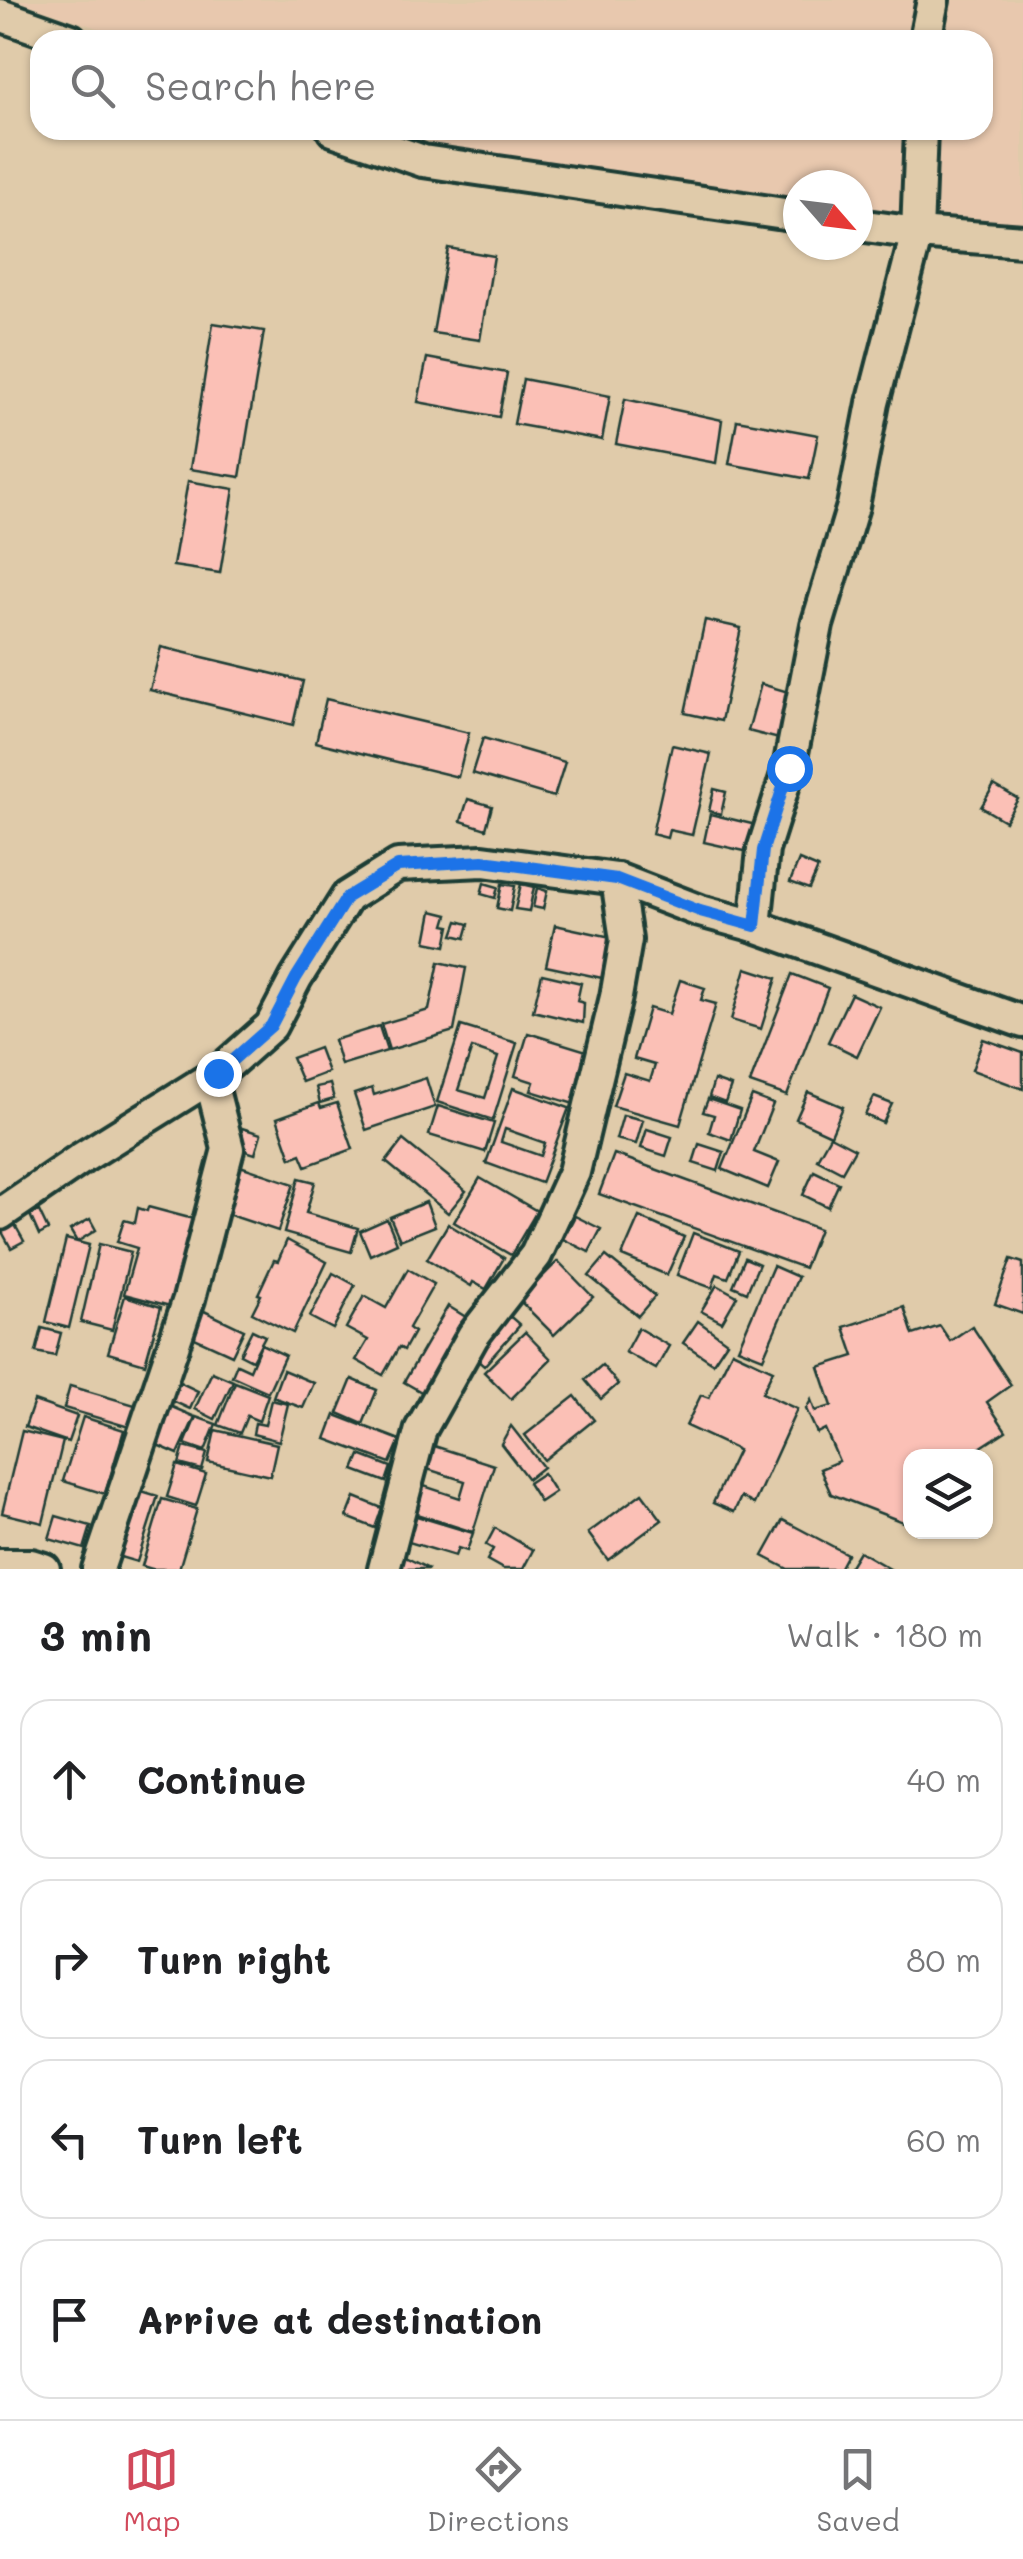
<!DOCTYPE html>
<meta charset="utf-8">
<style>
body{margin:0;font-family:Mali,sans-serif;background:#f6f6f6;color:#202124}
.controls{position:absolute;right:30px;bottom:30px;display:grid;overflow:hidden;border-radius:20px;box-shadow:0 2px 8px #0004}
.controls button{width:90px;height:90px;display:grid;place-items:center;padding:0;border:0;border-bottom:2px solid #e0e0e0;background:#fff;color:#202124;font:50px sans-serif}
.compass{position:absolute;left:783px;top:170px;width:90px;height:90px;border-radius:50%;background:#fff;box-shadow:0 2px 8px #0004;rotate:118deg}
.stop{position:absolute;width:30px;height:30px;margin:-22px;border:8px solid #1a73e8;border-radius:50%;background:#fff}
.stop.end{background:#1a73e8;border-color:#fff;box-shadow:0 2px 10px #0008}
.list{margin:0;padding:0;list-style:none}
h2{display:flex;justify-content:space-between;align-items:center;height:130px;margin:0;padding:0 40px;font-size:42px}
h2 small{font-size:32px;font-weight:400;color:#757577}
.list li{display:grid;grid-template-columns:65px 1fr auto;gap:30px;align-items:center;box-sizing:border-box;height:160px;margin:0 20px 20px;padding:0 20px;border:2px solid #e0e0e0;border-radius:30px}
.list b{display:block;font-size:38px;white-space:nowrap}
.list em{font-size:32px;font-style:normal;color:#757577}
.icon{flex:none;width:55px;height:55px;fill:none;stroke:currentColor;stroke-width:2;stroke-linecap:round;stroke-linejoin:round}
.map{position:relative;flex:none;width:1023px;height:1569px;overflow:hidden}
.search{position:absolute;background:#fff;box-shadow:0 2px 8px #0004;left:30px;right:30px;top:30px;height:110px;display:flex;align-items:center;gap:25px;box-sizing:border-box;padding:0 35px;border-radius:30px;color:#757577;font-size:38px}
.sheet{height:850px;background:#fff}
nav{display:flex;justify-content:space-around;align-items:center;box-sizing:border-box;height:140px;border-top:2px solid #e0e0e0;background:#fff;font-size:28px;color:#757577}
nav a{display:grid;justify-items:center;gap:5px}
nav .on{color:#d1495b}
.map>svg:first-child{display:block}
</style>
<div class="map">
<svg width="1023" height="1569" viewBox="0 0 1023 1569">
<rect width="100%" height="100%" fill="#e0cbaa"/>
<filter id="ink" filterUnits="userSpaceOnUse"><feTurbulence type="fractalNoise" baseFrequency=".01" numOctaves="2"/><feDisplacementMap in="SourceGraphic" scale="20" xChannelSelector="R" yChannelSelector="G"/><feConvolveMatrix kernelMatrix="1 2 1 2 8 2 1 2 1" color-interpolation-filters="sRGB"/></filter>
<g filter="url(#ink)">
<path fill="#e8c8ae" d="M 16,0 L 1023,0 L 1023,239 L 858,216 L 858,185 L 798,185 L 798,206 L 436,144 L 394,130 L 983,130 L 983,40 L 132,40 Z"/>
<g fill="#fbc0b6" stroke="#1f3d34" stroke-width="2.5" fill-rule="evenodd">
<path d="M 448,248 L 494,256 L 480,340 L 433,333 Z"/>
<path d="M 213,323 L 264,331 L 240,477 L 190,469 Z"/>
<path d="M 427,358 L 507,373 L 499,417 L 418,402 Z"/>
<path d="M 523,379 L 610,396 L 602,440 L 514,424 Z"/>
<path d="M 625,399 L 722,420 L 716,463 L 616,444 Z"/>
<path d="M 737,420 L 818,435 L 809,479 L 729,464 Z"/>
<path d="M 188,481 L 234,489 L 220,573 L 173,566 Z"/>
<path d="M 705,620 L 741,628 L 721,721 L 685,713 Z"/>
<path d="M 161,647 L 303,681 L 293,725 L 150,690 Z"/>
<path d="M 761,684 L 792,693 L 779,739 L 748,731 Z"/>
<path d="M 326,699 L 469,733 L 458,777 L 316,742 Z"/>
<path d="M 483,738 L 565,762 L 554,797 L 472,773 Z"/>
<path d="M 672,745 L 711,754 L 692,835 L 669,830 L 667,838 L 652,834 Z"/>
<path d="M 994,785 L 1018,799 L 1005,821 L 981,807 Z"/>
<path d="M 714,789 L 726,792 L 721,814 L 709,811 Z"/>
<path d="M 468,799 L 492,806 L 486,829 L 461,821 Z"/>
<path d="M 710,814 L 756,825 L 749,852 L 704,842 Z"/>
<path d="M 799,860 L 818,868 L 809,889 L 790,882 Z"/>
<path d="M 484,883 L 498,887 L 495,898 L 481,894 Z"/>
<path d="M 502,884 L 515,886 L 510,911 L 497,908 Z"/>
<path d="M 521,884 L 534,887 L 529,911 L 515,909 Z"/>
<path d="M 537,888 L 547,891 L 543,909 L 533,907 Z"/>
<path d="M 432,911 L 448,915 L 445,925 L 450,926 L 446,946 L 426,942 Z"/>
<path d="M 458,921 L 469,924 L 465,938 L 453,935 Z"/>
<path d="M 555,925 L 611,937 L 602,978 L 546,966 Z"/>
<path d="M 439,962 L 466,968 L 454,1031 L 389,1050 L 381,1024 L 429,1010 Z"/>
<path d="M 746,968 L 777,978 L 761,1029 L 731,1020 Z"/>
<path d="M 542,974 L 581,983 L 577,1001 L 584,1003 L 583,1023 L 533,1011 Z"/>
<path d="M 792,974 L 828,988 L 787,1096 L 750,1083 Z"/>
<path d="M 680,980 L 705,988 L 701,1000 L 716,1004 L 680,1125 L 613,1106 L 624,1073 L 650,1081 L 655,1065 L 634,1059 L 649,1008 L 669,1014 Z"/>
<path d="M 851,994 L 880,1007 L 857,1056 L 828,1042 Z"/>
<path d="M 379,1026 L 387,1051 L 341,1065 L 334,1040 Z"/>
<path d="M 461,1026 L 517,1043 L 493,1120 L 437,1102 ZM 472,1048 L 498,1057 L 485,1098 L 458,1090 Z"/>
<path d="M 528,1033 L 590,1052 L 574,1104 L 531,1091 L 534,1082 L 515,1076 Z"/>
<path d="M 983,1039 L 1023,1053 L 1023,1089 L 972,1070 Z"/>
<path d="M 319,1048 L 328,1072 L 302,1082 L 292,1058 Z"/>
<path d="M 426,1078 L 435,1107 L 366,1130 L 354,1094 L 372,1088 L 374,1095 Z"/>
<path d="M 714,1080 L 731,1086 L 725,1103 L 709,1097 Z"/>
<path d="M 330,1084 L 334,1099 L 320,1103 L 316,1087 Z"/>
<path d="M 513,1088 L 569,1108 L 541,1183 L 486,1163 ZM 505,1129 L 545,1143 L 541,1156 L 501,1142 Z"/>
<path d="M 808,1092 L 843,1107 L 831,1135 L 796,1119 Z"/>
<path d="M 752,1096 L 773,1104 L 754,1152 L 779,1162 L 768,1188 L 722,1169 Z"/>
<path d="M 874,1097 L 892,1104 L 883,1123 L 865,1115 Z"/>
<path d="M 708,1099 L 740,1110 L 731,1140 L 709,1132 L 714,1115 L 703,1112 Z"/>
<path d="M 319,1103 L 321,1108 L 337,1103 L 353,1149 L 306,1166 L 301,1154 L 291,1158 L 277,1118 Z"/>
<path d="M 438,1106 L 494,1123 L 485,1152 L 429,1135 Z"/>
<path d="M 623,1115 L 643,1120 L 636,1144 L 616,1139 Z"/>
<path d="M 242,1128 L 261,1134 L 255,1154 L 236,1148 Z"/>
<path d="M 647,1129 L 672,1137 L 666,1156 L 641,1148 Z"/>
<path d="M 830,1136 L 855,1149 L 842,1172 L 817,1159 Z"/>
<path d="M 403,1140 L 466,1191 L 448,1213 L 386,1162 Z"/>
<path d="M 699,1144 L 724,1152 L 718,1171 L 693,1163 Z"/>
<path d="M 614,1154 L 819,1229 L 804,1268 L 599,1194 Z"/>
<path d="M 237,1165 L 294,1184 L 278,1231 L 221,1212 Z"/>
<path d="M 814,1171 L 839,1183 L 828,1207 L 803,1195 Z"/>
<path d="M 299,1178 L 315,1182 L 306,1213 L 358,1228 L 351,1252 L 284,1233 Z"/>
<path d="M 480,1178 L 537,1211 L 511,1255 L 454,1222 Z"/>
<path d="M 426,1202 L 435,1226 L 400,1240 L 390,1217 Z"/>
<path d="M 148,1207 L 197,1220 L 174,1307 L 124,1294 L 137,1248 L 117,1242 L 124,1220 L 135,1223 L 138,1208 L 147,1211 Z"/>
<path d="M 39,1211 L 48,1230 L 39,1235 L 30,1215 Z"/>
<path d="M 575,1216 L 601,1229 L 589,1252 L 563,1239 Z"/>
<path d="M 639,1217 L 684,1237 L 667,1275 L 622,1256 Z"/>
<path d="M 11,1218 L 24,1241 L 11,1248 L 0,1228 Z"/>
<path d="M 90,1219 L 96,1230 L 77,1242 L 70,1230 Z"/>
<path d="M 387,1219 L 397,1243 L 370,1255 L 360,1231 Z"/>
<path d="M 448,1224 L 504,1258 L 486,1289 L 473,1282 L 471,1286 L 427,1259 Z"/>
<path d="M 693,1233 L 739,1251 L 728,1278 L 717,1274 L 712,1288 L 677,1275 Z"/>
<path d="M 66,1239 L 89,1245 L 69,1328 L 46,1322 Z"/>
<path d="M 287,1240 L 327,1262 L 293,1333 L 252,1313 L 261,1295 L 258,1294 L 274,1260 L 278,1261 Z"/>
<path d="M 99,1244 L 131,1252 L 112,1330 L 81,1322 Z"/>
<path d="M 606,1256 L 655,1296 L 638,1316 L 589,1276 Z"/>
<path d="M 745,1258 L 759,1264 L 747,1292 L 733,1286 Z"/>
<path d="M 1011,1259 L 1023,1263 L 1023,1314 L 995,1304 Z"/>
<path d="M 558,1261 L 593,1297 L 554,1335 L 519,1300 Z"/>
<path d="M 773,1266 L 798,1277 L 763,1358 L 738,1348 Z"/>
<path d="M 408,1269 L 434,1284 L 409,1328 L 414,1332 L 404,1350 L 399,1347 L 383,1375 L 356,1360 L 368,1340 L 346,1328 L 364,1296 L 386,1308 Z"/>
<path d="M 333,1273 L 355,1285 L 333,1329 L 310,1317 Z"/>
<path d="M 717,1285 L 737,1296 L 722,1322 L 701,1311 Z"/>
<path d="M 125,1296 L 161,1307 L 145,1364 L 108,1353 Z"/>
<path d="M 448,1306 L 469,1319 L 425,1394 L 404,1382 Z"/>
<path d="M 904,1307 L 913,1335 L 940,1326 L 950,1341 L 972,1326 L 1011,1385 L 987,1402 L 1006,1431 L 972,1453 L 973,1456 L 910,1456 L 910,1518 L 903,1522 L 831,1494 L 820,1469 L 839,1461 L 825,1429 L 817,1433 L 806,1409 L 811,1400 L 815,1411 L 832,1406 L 819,1367 L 854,1356 L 844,1327 Z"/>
<path d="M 202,1310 L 244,1330 L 232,1355 L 190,1336 Z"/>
<path d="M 505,1312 L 520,1325 L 484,1366 L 469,1353 Z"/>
<path d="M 698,1321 L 727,1342 L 713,1363 L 683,1343 Z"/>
<path d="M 42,1328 L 61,1333 L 55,1356 L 36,1352 Z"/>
<path d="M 638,1328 L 669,1346 L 656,1369 L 625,1352 Z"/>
<path d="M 252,1330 L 265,1336 L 252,1360 L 240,1354 Z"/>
<path d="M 525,1332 L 551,1359 L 511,1399 L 484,1372 Z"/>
<path d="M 261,1344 L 285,1355 L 268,1392 L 232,1376 L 237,1364 L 250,1370 Z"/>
<path d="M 732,1351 L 773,1370 L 762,1393 L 797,1409 L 754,1504 L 741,1497 L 734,1512 L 713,1503 L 738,1450 L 686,1426 L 701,1395 L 709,1398 Z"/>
<path d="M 602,1365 L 618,1384 L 601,1399 L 585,1380 Z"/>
<path d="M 283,1370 L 314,1383 L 303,1408 L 273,1397 Z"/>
<path d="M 212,1372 L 233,1381 L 215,1419 L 195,1409 Z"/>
<path d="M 352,1379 L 377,1390 L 363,1424 L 338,1413 Z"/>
<path d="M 177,1381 L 198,1391 L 190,1409 L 168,1399 Z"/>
<path d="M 235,1382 L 268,1395 L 259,1421 L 247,1416 L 240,1433 L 218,1425 Z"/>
<path d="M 70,1386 L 135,1405 L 129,1427 L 64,1408 Z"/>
<path d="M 575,1396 L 594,1420 L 544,1460 L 525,1435 Z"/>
<path d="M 271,1400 L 288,1404 L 279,1441 L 253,1434 L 255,1423 L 265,1425 Z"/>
<path d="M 34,1401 L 77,1416 L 68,1442 L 25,1427 Z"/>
<path d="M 165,1404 L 195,1417 L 178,1454 L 148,1441 Z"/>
<path d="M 335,1415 L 400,1440 L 390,1463 L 326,1439 Z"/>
<path d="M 83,1417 L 124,1430 L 105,1494 L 63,1481 Z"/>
<path d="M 196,1417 L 216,1424 L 205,1451 L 185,1444 Z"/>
<path d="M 511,1426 L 543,1467 L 528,1479 L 501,1444 Z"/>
<path d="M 215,1430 L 277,1444 L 270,1476 L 208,1462 Z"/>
<path d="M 22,1431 L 63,1441 L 43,1523 L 2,1513 Z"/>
<path d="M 431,1445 L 494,1465 L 473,1532 L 410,1512 L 418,1484 L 460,1498 L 465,1481 L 424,1468 Z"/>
<path d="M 184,1447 L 207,1453 L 202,1470 L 179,1464 Z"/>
<path d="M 360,1455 L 391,1467 L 386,1482 L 354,1470 Z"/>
<path d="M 177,1465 L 206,1474 L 196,1506 L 167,1497 Z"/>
<path d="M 543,1473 L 555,1492 L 540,1502 L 528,1483 Z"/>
<path d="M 135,1489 L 158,1496 L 137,1562 L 113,1555 Z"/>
<path d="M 642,1493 L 662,1520 L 608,1560 L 588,1533 Z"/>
<path d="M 355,1497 L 382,1508 L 375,1528 L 347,1517 Z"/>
<path d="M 162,1499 L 197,1509 L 179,1569 L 152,1569 L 142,1566 Z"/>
<path d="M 410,1514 L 473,1533 L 467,1551 L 458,1548 L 455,1556 L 402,1540 Z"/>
<path d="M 56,1516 L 91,1526 L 84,1549 L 49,1539 Z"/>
<path d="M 783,1520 L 847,1554 L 839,1569 L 788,1569 L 763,1556 Z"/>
<path d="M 495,1528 L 533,1550 L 523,1569 L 503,1569 L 487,1560 L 493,1549 L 486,1545 Z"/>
<path d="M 859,1551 L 890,1569 L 848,1569 Z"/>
<path d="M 403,1556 L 429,1569 L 397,1569 Z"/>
</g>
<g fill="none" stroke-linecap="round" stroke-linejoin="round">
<g stroke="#1f3d34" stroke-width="38">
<g id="street">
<path d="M 0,15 L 71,40"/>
<path d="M 925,40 L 933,0"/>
<path d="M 333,130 L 423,161 L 798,216"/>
<path d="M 858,225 L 917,233 L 921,130"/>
<path d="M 755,926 L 763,850 L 789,768 L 817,625 L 853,506 L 873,403 L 917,233 L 1023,241"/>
<path d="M 0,1214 L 82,1158 L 218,1073 L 271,1026 L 296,978 L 347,897 L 398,865 L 483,861 L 617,879 L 700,911 L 755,926 L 1023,1022"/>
<path d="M 0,1565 L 31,1565 L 44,1569"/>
<path d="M 98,1569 L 189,1299 L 228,1149 L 210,1078"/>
<path d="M 384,1569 L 421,1429 L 473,1336 L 536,1255 L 574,1172 L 616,997 L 626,940 L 617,879"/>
</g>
</g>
<use href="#street" stroke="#e0cbaa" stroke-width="30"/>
</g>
</g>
<g fill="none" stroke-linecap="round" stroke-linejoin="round" filter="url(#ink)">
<path stroke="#1a73e8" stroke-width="12" d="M 218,1073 L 271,1026 L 296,978 L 347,897 L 398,866 L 483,861 L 617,879 L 700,911 L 755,926 L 763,850 L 789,768"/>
</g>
</svg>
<div class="controls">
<button><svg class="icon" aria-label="layers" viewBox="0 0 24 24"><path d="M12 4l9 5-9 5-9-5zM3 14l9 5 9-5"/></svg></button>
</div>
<svg class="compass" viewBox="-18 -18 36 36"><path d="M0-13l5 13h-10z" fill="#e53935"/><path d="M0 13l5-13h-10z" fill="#757577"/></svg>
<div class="stop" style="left:789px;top:768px"></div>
<div class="stop end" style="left:218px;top:1073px"></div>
<div class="search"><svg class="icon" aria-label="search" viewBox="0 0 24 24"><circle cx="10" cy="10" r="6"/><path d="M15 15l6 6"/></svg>Search here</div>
</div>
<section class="sheet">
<h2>3 min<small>Walk · 180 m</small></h2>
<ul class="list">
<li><svg class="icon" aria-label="ahead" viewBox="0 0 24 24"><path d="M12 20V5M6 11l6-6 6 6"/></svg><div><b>Continue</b></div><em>40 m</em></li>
<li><svg class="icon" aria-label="right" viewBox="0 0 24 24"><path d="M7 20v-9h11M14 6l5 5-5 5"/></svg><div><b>Turn right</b></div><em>80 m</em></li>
<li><svg class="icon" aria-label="left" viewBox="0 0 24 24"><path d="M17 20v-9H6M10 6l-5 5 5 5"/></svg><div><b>Turn left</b></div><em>60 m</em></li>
<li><svg class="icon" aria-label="arrive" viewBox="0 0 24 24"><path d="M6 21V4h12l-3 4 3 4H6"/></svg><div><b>Arrive at destination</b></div></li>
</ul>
</section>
<nav>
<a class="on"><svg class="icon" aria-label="map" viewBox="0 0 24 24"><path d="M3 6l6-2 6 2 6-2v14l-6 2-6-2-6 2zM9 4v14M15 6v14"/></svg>Map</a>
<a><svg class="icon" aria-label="directions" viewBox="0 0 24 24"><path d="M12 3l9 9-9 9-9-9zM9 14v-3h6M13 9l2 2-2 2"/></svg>Directions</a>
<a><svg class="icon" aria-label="saved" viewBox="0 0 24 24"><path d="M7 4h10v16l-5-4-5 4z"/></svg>Saved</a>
</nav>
